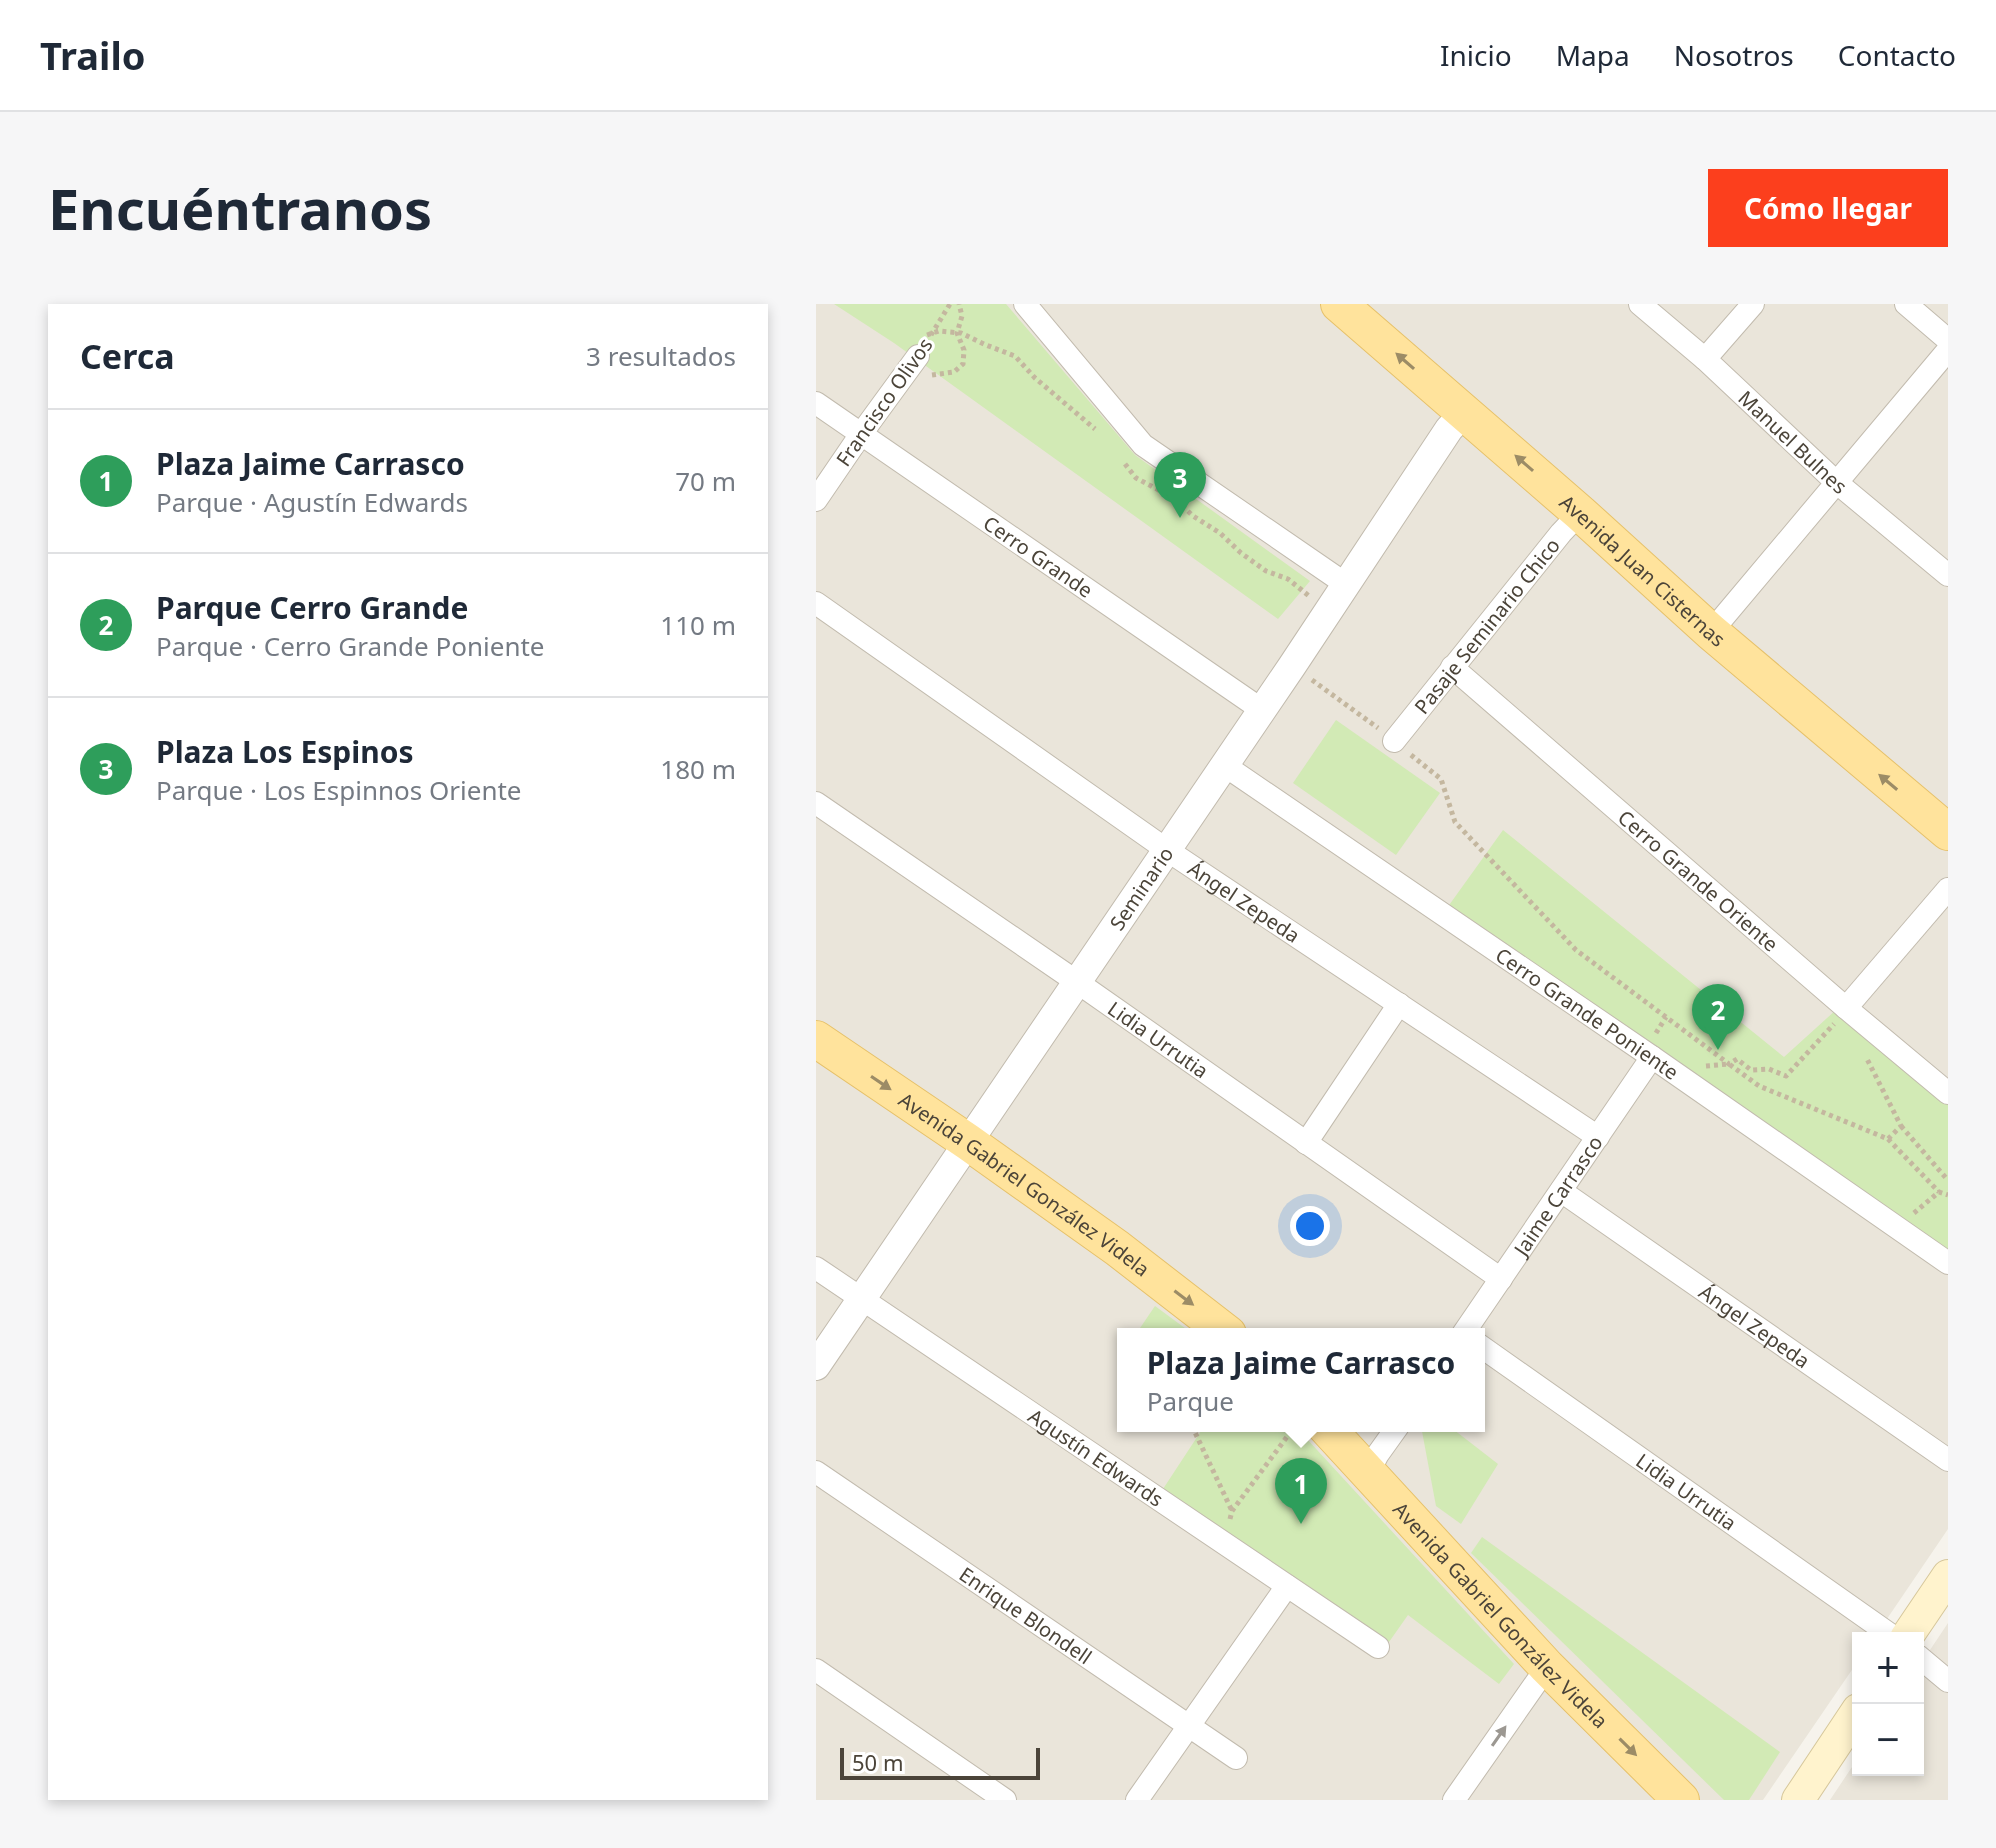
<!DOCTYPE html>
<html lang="es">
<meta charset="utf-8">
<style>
body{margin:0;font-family:"Noto Sans",sans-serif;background:#f6f6f7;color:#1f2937}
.controls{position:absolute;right:24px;bottom:24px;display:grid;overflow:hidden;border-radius:0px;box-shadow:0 4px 12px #0003}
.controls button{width:72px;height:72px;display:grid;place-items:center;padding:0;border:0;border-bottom:2px solid #e0e1e3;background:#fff;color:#1f2937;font:40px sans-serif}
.scale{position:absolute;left:24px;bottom:20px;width:200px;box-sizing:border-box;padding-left:8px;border:4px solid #4b4439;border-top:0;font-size:22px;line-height:28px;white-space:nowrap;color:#4b4439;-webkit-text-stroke:6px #fff;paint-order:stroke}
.you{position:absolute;left:494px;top:922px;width:28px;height:28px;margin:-20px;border:6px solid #fff;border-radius:50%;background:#1a73e8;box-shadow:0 0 0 12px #1a73e833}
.badge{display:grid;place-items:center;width:52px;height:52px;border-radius:50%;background:#fc3f1d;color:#fff;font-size:26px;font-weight:700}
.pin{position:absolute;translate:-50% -66px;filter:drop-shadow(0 2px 4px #0008)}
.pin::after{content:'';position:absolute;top:42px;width:28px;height:24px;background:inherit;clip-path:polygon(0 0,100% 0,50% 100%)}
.popup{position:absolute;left:301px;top:1024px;width:368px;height:104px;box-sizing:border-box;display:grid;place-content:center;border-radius:0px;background:#fff;filter:drop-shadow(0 2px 6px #0005);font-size:26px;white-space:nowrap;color:#747a83}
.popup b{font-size:30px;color:#1f2937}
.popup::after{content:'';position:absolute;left:50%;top:100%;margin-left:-16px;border:16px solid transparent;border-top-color:#fff}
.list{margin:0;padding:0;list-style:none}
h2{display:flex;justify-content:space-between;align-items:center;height:104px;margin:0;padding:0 32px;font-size:34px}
h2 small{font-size:26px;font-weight:400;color:#747a83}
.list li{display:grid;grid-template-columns:52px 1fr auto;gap:24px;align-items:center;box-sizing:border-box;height:144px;padding:0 32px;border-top:2px solid #e0e1e3}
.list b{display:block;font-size:30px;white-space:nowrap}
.list p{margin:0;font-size:26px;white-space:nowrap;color:#747a83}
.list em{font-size:26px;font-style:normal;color:#747a83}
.map{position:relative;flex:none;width:1132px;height:1496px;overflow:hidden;border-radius:0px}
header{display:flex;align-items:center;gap:48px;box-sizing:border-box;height:112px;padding:0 40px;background:#fff;border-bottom:2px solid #e0e1e3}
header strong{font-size:38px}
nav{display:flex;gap:44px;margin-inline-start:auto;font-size:28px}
.intro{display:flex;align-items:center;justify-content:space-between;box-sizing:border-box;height:192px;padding:0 48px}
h1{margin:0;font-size:56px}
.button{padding:20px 36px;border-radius:0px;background:#fc3f1d;color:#fff;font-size:28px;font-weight:700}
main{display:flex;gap:48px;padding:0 48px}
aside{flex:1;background:#fff;border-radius:0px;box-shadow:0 4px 12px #0003}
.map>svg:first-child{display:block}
</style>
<header>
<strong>Trailo</strong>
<nav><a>Inicio</a><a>Mapa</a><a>Nosotros</a><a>Contacto</a></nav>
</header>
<div class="intro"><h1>Encuéntranos</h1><a class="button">Cómo llegar</a></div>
<main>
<aside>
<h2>Cerca<small>3 resultados</small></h2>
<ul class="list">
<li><span class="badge" style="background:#2e9e5b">1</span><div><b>Plaza Jaime Carrasco</b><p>Parque · Agustín Edwards</p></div><em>70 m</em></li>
<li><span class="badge" style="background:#2e9e5b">2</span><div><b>Parque Cerro Grande</b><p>Parque · Cerro Grande Poniente</p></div><em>110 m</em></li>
<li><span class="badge" style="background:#2e9e5b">3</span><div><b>Plaza Los Espinos</b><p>Parque · Los Espinnos Oriente</p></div><em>180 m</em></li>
</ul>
</aside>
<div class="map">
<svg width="1132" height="1496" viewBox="0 0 1132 1496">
<rect width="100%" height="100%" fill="#f6f3ec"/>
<g fill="#eae5da" fill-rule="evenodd">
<path d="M 0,0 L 1132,0 L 1132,1225 L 1058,1334 L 1042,1334 L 1042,1357 L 947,1496 L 0,1496 ZM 307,1030 L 663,1030 L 663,1122 L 307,1122 Z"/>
<path d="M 1132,1319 L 1132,1496 L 1014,1496 L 1042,1454 L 1042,1466 L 1102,1466 L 1102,1364 Z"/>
</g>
<g fill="#d2eab5">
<path d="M 18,0 L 190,0 L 319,151 L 494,277 L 462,315 L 78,39 Z"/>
<path d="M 520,416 L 624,489 L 580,551 L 477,479 Z"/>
<path d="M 687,526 L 968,753 L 1021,705 L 1132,795 L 1132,956 L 631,604 Z"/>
<path d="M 339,1002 L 377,1030 L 320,1030 Z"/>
<path d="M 384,1122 L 479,1122 L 698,1360 L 683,1380 L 592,1311 L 573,1338 L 347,1185 L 387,1124 Z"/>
<path d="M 605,1122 L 633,1122 L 682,1160 L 645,1220 L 620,1202 Z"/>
<path d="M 666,1233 L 964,1448 L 933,1496 L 908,1496 L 655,1249 Z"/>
</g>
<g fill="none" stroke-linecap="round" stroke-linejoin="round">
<g stroke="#c2bbae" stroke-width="24">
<g id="minor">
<path d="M 209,0 L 327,141 L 531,281"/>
<path id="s1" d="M 824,0 L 889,55 L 1020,178 L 1132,271"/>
<path d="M 1090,0 L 1132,36"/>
<path d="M 889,55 L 937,0"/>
<path id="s2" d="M 0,99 L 446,406"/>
<path d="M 0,196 L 45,130 L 102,52"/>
<path id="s3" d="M 0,299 L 351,546 L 782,833"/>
<path d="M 895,328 L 1132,46"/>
<path id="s4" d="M 636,363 L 1030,704 L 1132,789"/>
<path id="s5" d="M 578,437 L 745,229 L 764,209"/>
<path id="s6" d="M 408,461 L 836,753 L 1132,959"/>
<path id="s7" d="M 0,499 L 261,678 L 685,975"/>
<path d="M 1030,704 L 1132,585"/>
<path d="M 490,839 L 583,700"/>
<path id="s8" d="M 745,887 L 1132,1156"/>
<path id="s9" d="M 0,964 L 562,1343"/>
<path id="s10" d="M 647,1030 L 836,753"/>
<path id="s11" d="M 663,1041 L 1079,1334"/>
<path id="s12" d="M 0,1168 L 420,1454"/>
<path d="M 552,1169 L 562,1150 L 582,1122"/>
<path d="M 1102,1352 L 1132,1377"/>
<path d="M 0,1366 L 189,1496"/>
<path d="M 321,1496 L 471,1282"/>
<path d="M 638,1496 L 731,1363"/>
</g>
</g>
<g stroke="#c2bbae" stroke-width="30">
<g id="tertiary">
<path id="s13" d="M 0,1062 L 476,362 L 633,125 L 649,108"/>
</g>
</g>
<g stroke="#d6c79b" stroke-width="34">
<g id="secondary">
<path d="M 1090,1334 L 1132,1272"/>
<path d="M 982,1496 L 1042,1406"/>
</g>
</g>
<g stroke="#e6c16a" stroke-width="38">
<g id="primary">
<path id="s14" d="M 523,0 L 764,209 L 895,328 L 1132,528"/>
<path id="s15" d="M 0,735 L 152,838 L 301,944 L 412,1030"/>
<path id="s16" d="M 509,1122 L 731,1363 L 865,1496"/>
</g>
</g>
<g stroke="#c4b79f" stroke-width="5" stroke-dasharray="4 4" stroke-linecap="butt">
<path d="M 111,31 L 123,27 L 145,29 L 170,41 L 199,52 L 219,74 L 279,125"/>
<path d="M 115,31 L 134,0"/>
<path d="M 116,71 L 138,68 L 147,60 L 148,46 L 141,29 L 146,12 L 143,0"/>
<path d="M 309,160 L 320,174 L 358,194 L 377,212 L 404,229 L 425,249 L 450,267 L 472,275 L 493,292"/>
<path d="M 496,376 L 562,424"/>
<path d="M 595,451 L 625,475 L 639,518 L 760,646 L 913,760 L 921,755 L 935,766 L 953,765 L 970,772 L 1018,720"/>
<path d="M 840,729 L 850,713"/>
<path d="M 890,762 L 913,760 L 943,782 L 1072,835 L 1085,822 L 1051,755"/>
<path d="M 1085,822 L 1130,874"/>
<path d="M 1072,835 L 1123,888"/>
<path d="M 1098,909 L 1123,888 L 1132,891"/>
<path d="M 376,1122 L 416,1207"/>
<path d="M 414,1215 L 416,1207 L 479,1122"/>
</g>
<use href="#minor" stroke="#fff" stroke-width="22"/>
<use href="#tertiary" stroke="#fff" stroke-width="28"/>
<use href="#secondary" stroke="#fff3cd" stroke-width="32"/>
<use href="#primary" stroke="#ffe39c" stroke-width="36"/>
</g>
<defs><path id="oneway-solid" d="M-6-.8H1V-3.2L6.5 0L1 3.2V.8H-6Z" transform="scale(2)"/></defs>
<g fill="#9c8c66">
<use href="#oneway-solid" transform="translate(589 57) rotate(-139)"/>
<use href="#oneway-solid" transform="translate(708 159) rotate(-139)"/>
<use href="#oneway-solid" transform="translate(1072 478) rotate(-140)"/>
<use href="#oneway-solid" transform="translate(65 779) rotate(34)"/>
<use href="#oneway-solid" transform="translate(368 994) rotate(37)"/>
<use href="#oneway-solid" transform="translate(812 1443) rotate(45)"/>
</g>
<use fill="#9c9892" href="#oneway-solid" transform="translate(683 1432) rotate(-55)"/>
<g text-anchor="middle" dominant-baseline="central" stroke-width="6" stroke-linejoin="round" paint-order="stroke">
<g font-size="20" fill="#4b4439" stroke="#fff">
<text transform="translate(68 98) rotate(-55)">Francisco Olivos</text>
<text stroke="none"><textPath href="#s1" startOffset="206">Manuel Bulnes</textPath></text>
<text stroke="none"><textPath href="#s2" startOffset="270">Cerro Grande</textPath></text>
<text stroke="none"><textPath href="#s14" startOffset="404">Avenida Juan Cisternas</textPath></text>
<text stroke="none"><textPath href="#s5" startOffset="148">Pasaje Seminario Chico</textPath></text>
<text stroke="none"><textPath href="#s4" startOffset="326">Cerro Grande Oriente</textPath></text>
<text stroke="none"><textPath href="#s13" startOffset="578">Seminario</textPath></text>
<text stroke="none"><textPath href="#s3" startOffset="522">Ángel Zepeda</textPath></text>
<text stroke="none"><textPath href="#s6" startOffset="440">Cerro Grande Poniente</textPath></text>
<text stroke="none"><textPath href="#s7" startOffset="416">Lidia Urrutia</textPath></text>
<text stroke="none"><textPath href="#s15" startOffset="254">Avenida Gabriel González Videla</textPath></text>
<text stroke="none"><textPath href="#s10" startOffset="168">Jaime Carrasco</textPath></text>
<text stroke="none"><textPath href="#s8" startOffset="236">Ángel Zepeda</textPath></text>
<text stroke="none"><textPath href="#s9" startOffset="338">Agustín Edwards</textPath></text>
<text stroke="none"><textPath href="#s11" startOffset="254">Lidia Urrutia</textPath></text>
<text stroke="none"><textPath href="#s12" startOffset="254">Enrique Blondell</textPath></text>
<text stroke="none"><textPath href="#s16" startOffset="258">Avenida Gabriel González Videla</textPath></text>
</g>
</g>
</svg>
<div class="controls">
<button>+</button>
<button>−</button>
</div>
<div class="scale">50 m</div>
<div class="you"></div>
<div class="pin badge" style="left:485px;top:1220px;background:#2e9e5b">1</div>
<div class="popup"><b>Plaza Jaime Carrasco</b>Parque</div>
<div class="pin badge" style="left:902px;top:746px;background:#2e9e5b">2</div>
<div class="pin badge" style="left:364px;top:214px;background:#2e9e5b">3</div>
</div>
</main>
